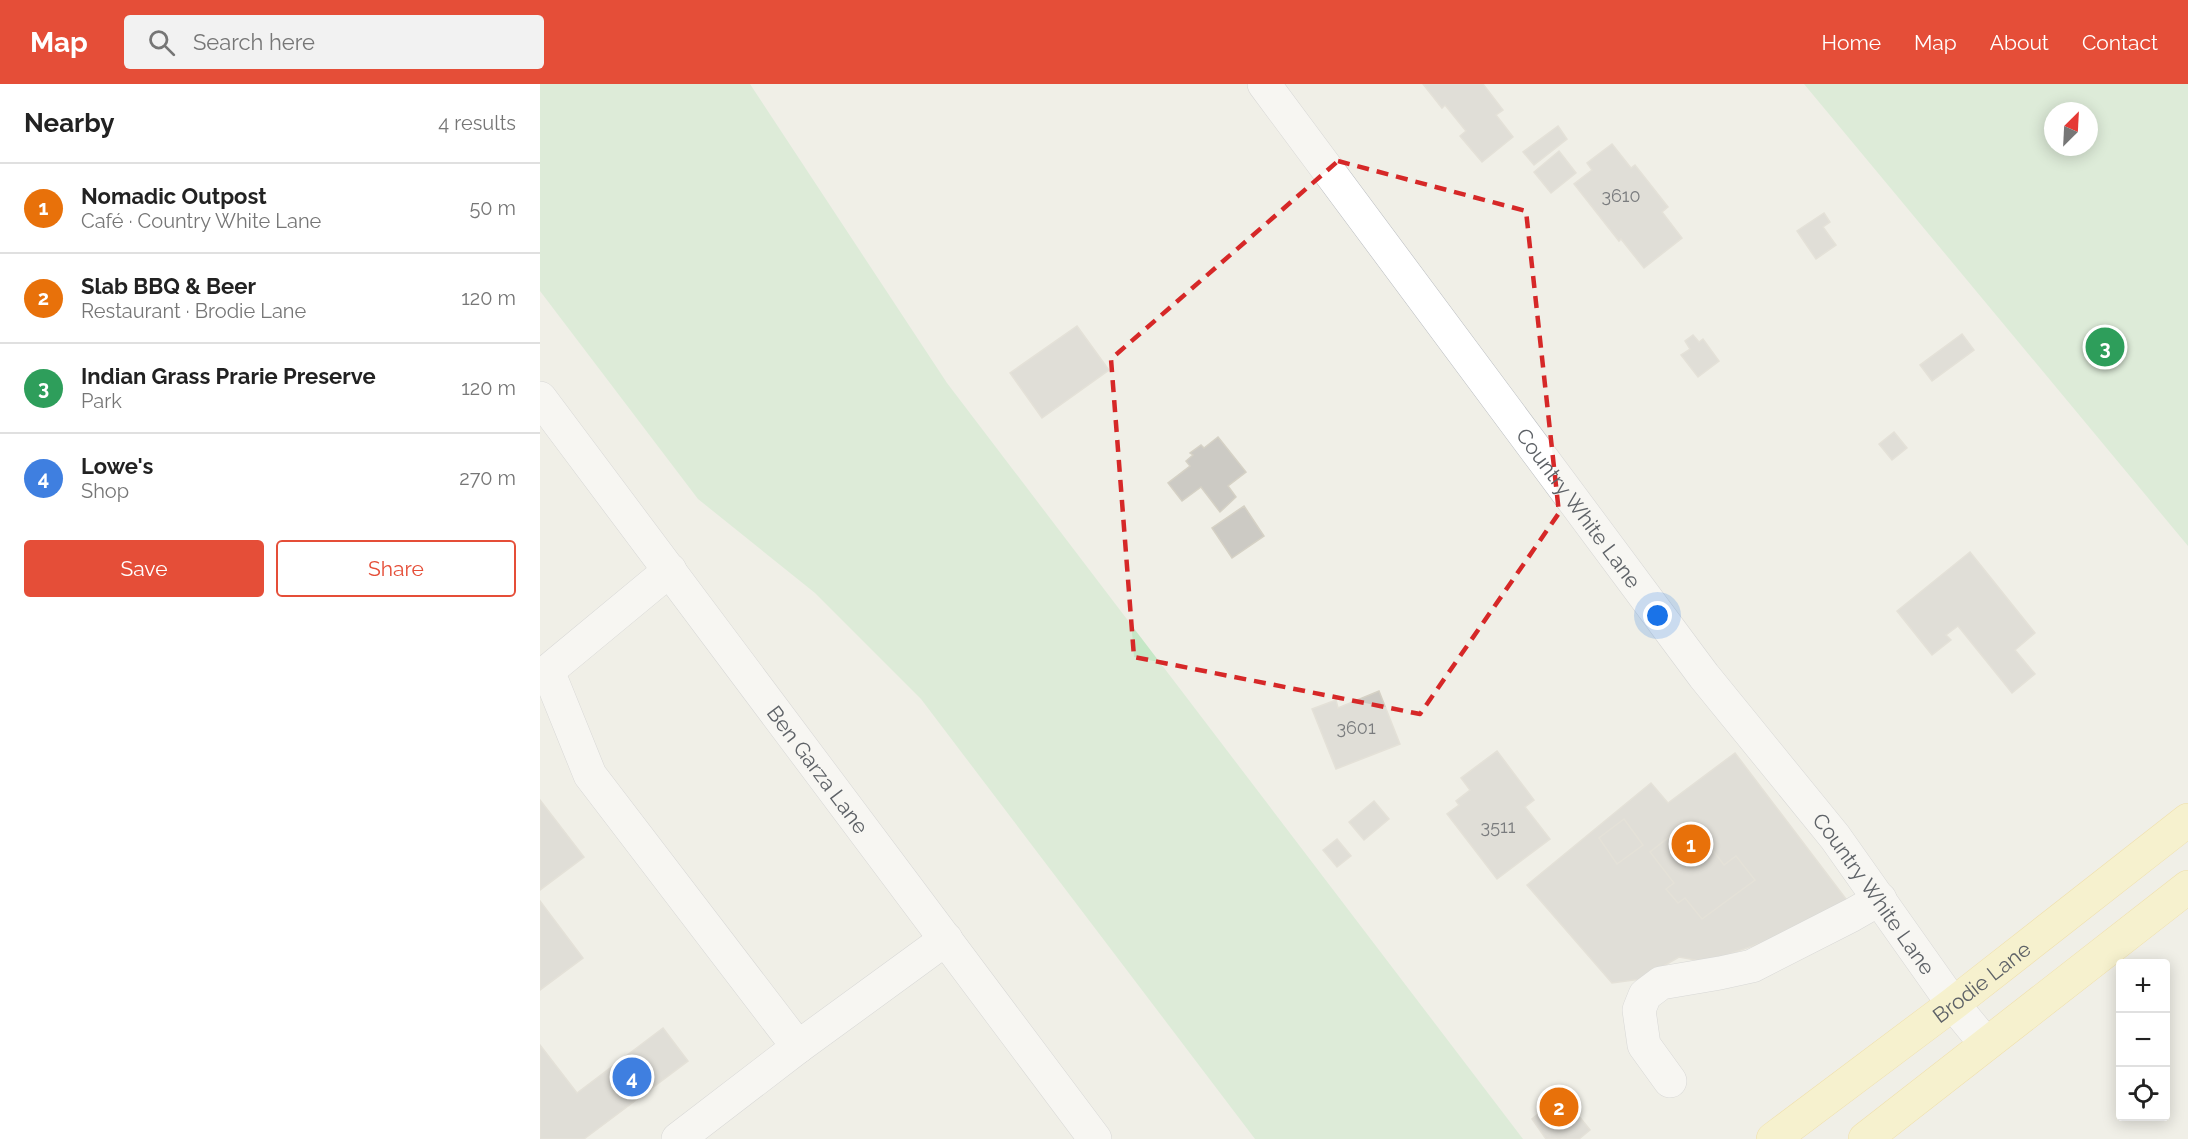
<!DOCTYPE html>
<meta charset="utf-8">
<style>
body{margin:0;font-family:Raleway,sans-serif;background:#f2f2f2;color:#222}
.controls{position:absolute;right:18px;bottom:18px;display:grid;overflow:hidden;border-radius:6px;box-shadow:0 3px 15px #0003}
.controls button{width:54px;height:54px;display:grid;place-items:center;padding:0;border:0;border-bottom:2px solid #e0e0e0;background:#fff;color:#222;font:30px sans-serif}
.compass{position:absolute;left:1504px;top:18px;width:54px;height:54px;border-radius:50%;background:#fff;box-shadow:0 3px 15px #0003;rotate:24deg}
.you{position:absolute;left:1118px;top:532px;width:21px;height:21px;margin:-15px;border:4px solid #fff;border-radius:50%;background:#1a73e8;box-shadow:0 0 0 9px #1a73e833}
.badge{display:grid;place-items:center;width:39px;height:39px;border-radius:50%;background:#e54e38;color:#fff;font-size:20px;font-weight:700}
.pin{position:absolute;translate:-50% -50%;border:3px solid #fff;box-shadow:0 2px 6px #0006}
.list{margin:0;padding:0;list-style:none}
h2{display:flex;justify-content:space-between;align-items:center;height:78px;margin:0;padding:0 24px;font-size:26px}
h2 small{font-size:20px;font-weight:400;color:#767676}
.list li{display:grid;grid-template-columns:39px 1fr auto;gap:18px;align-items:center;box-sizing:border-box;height:90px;padding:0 24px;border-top:2px solid #e0e0e0}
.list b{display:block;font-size:22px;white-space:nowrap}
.list p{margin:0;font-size:20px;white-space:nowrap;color:#767676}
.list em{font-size:20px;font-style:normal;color:#767676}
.actions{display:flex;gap:12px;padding:18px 24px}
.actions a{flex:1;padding:14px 0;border:2px solid #e54e38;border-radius:6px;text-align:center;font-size:21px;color:#e54e38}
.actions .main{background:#e54e38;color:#fff}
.icon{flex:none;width:33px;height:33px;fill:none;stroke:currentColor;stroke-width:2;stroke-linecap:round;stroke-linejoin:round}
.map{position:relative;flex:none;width:1648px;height:1055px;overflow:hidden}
header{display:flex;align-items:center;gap:36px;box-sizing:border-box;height:84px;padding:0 30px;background:#e54e38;color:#fff}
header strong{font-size:28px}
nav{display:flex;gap:33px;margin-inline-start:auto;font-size:21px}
.search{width:420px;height:54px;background:#f2f2f2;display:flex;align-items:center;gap:15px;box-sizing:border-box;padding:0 21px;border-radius:6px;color:#767676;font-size:22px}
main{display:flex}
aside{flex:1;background:#fff}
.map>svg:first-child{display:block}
</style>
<header>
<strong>Map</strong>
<div class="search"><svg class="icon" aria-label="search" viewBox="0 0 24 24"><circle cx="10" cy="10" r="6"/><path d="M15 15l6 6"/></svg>Search here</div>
<nav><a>Home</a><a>Map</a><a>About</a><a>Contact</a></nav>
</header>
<main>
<aside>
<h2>Nearby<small>4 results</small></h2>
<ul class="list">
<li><span class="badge" style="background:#e8710a">1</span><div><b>Nomadic Outpost</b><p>Café · Country White Lane</p></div><em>50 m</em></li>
<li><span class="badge" style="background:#e8710a">2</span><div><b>Slab BBQ &amp; Beer</b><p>Restaurant · Brodie Lane</p></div><em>120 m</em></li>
<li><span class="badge" style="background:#2e9e5b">3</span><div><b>Indian Grass Prarie Preserve</b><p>Park</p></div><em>120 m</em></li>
<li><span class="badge" style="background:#3f7fe0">4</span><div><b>Lowe's</b><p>Shop</p></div><em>270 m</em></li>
</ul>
<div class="actions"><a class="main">Save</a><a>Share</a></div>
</aside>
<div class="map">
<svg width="1648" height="1055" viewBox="0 0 1648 1055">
<rect width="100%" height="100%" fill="#f0efe7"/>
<g fill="#c5e7c6" fill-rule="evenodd">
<path d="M 0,0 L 210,0 L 407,299 L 983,1055 L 715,1055 L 381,615 L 275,509 L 158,415 L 0,207 Z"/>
<path d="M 1264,0 L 1648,0 L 1648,462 ZM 1513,27 L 1549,27 L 1549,63 L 1513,63 Z"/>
</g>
<g fill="#cccac4" stroke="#d5d1c5" stroke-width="1.5">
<path d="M 883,0 L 943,0 L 963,26 L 956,31 L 973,53 L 942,78 L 920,52 L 926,47 L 905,21 L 902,24 Z"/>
<path d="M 1018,42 L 1027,55 L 994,81 L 983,68 Z"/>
<path d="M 1072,60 L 1091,84 L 1095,81 L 1128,123 L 1122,128 L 1142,154 L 1104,184 L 1081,155 L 1079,157 L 1034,100 L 1052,86 L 1047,79 Z"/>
<path d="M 1019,67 L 1036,89 L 1011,109 L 994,88 Z"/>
<path d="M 1284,129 L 1290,138 L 1283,143 L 1296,161 L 1276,175 L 1257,147 Z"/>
<path d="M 537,242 L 569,286 L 502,334 L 470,289 Z"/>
<path d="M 1422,250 L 1434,266 L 1392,297 L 1380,281 Z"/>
<path d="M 1153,251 L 1159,258 L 1163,255 L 1179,277 L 1158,293 L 1141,271 L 1150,265 L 1145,257 Z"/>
<path d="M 1354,348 L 1367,364 L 1352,376 L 1339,360 Z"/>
<path d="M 678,353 L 706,388 L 688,402 L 696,413 L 680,428 L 661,403 L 642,417 L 628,399 L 650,382 L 646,377 L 653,371 L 650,369 L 661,361 L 664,364 Z"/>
<path d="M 704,422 L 724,452 L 692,474 L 672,444 Z"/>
<path d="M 1430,468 L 1495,549 L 1475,566 L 1495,590 L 1472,609 L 1418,542 L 1406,551 L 1411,556 L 1392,571 L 1357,527 Z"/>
<path d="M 839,607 L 860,660 L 796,685 L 772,625 L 796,616 L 798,624 Z"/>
<path d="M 957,667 L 994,716 L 985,723 L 1010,755 L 957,795 L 907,730 L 919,721 L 916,717 L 930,706 L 921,694 Z"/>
<path d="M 1195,669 L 1309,819 L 1229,856 L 1167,878 L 1139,873 L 1101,895 L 1072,899 L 987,801 L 1111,699 L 1128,719 Z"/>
<path d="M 0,716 L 44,773 L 0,806 Z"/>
<path d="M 834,717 L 849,735 L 824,756 L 809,738 Z"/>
<path d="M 1084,735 L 1103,761 L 1077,780 L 1059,754 Z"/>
<path d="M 1142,743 L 1157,763 L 1166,757 L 1184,781 L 1196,772 L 1215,796 L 1162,835 L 1145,814 L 1138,819 L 1126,805 L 1134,799 L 1110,768 Z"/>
<path d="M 797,755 L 811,772 L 797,783 L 783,766 Z"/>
<path d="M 0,817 L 43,874 L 0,906 Z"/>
<path d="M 123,944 L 148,977 L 44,1055 L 0,1055 L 0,961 L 37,1009 Z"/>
<path d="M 1022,1011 L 1050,1046 L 1039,1055 L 1006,1055 L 992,1035 Z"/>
</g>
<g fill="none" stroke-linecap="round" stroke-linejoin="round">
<g stroke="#b9bcc0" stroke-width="34">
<g id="minor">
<path id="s1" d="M 724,0 L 1164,592 L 1295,753 L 1413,920 L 1446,960"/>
<path id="s2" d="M 0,314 L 555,1055"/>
<path d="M 130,486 L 8,587 L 50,691 L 258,963"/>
<path d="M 1130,997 L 1104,961 L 1099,926 L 1105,911 L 1121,899 L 1180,889 L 1212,882 L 1312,831 L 1340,815"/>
<path d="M 138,1055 L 258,963 L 406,855"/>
</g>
</g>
<g stroke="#eecd62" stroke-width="34">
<g id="major">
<path id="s3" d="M 1233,1055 L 1413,920 L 1648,736"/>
<path d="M 1325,1055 L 1648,803"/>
</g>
</g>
<use href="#minor" stroke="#fff" stroke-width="33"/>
<use href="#major" stroke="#fdf4af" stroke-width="33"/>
</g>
<path d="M0 0H1648V1055H0ZM 798,77 L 986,127 L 1019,429 L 880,630 L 594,573 L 571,275 Z" fill="#f0efe7" fill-opacity=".55" fill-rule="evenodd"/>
<path fill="none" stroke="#d62828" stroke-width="4.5" stroke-dasharray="12 8" stroke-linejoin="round" d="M 798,77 L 986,127 L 1019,429 L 880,630 L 594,573 L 571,275 Z"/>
<g text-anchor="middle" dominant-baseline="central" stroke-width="6" stroke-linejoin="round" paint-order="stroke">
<g font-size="18" fill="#7a7c7e">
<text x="1081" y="111">3610</text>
<text x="816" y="643">3601</text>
<text x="958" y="742">3511</text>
</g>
<g font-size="21" fill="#5e6267" stroke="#fff">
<text stroke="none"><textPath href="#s1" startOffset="528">Country White Lane</textPath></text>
<text stroke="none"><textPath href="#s2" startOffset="464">Ben Garza Lane</textPath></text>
<text stroke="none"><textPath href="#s1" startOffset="1014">Country White Lane</textPath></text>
<text stroke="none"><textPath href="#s3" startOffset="261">Brodie Lane</textPath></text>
</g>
</g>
</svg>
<div class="controls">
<button>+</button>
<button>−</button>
<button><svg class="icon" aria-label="locate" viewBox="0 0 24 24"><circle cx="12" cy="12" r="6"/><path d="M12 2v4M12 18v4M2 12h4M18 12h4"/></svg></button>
</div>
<svg class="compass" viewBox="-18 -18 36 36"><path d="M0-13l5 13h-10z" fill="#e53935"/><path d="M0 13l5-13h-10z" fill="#767676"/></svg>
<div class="you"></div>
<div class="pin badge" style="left:1151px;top:760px;background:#e8710a">1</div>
<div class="pin badge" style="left:1019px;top:1023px;background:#e8710a">2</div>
<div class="pin badge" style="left:1565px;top:263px;background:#2e9e5b">3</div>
<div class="pin badge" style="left:92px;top:993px;background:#3f7fe0">4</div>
</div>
</main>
